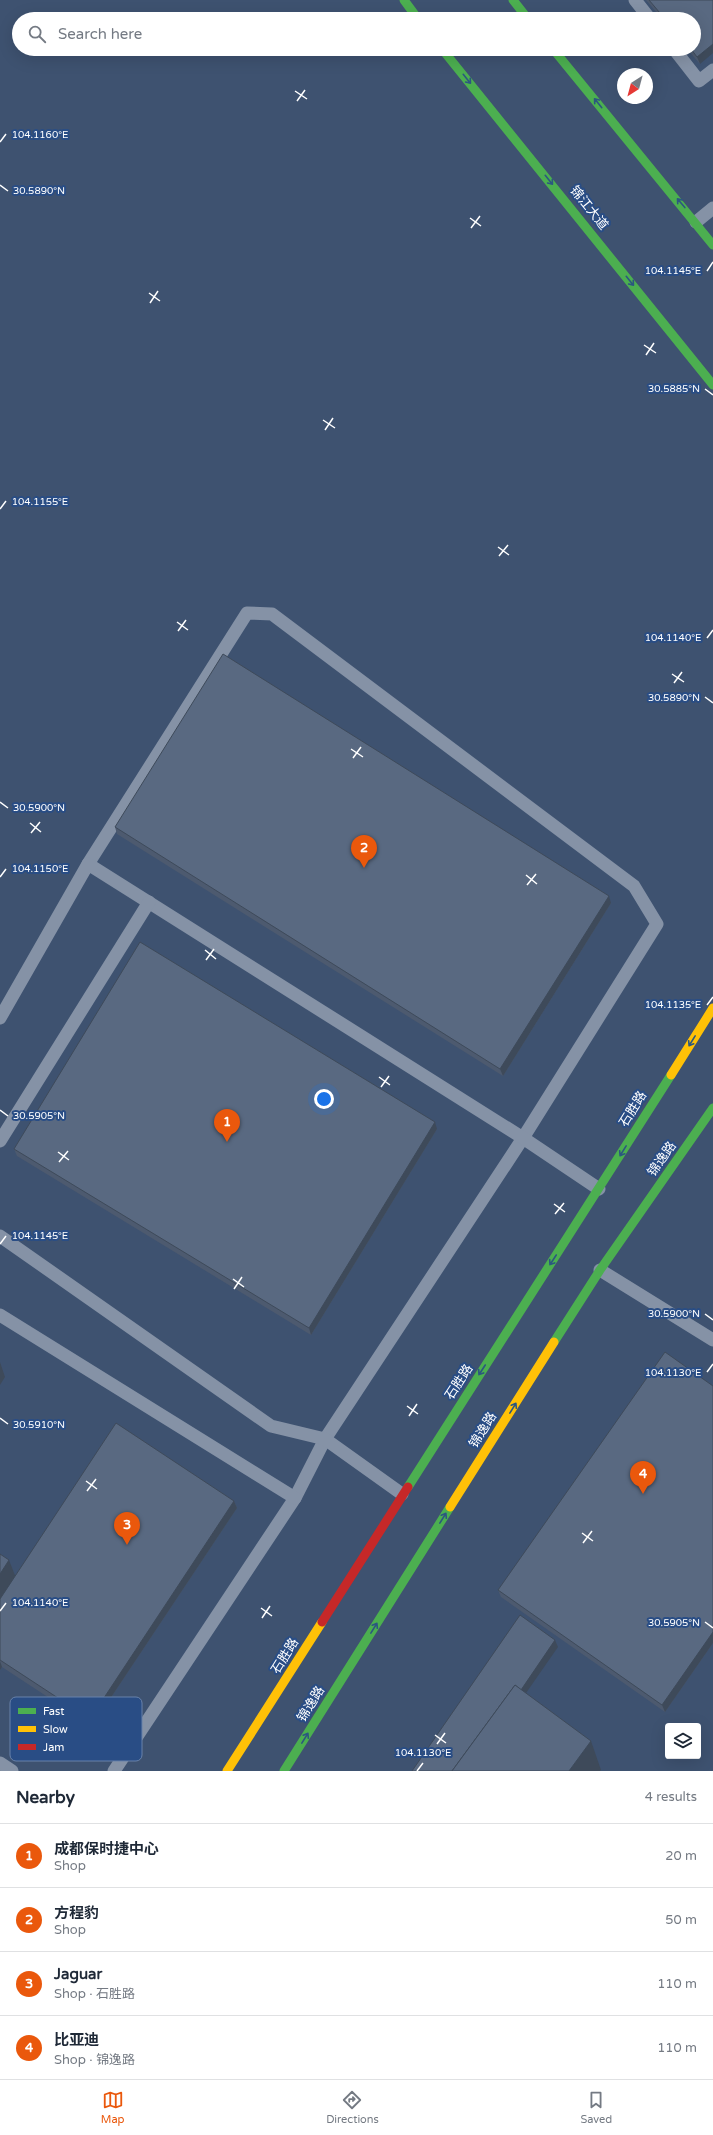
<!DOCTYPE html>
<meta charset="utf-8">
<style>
body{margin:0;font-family:"Varela Round","Noto Sans SC",sans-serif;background:#f2f2f3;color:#1f2937}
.controls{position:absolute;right:12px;bottom:12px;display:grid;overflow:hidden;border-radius:4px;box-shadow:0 4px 16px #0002}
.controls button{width:36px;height:36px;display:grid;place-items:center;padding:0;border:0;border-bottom:1px solid #e0e1e3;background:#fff;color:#1f2937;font:20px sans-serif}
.compass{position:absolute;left:617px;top:68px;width:36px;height:36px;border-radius:50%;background:#fff;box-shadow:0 4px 16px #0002;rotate:216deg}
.you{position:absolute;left:324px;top:1099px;width:14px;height:14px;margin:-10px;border:3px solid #fff;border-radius:50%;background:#1a73e8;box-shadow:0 0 0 6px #1a73e833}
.badge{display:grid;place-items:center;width:26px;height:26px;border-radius:50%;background:#ea580c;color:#fff;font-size:13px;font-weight:700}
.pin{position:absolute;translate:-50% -33px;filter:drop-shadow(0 1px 2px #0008)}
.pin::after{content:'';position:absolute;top:21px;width:14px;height:12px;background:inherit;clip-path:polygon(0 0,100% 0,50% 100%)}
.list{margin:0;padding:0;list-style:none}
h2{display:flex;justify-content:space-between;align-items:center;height:52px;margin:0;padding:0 16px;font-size:17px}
h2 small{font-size:13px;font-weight:400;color:#747a83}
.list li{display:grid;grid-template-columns:26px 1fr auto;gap:12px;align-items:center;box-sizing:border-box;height:64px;padding:0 16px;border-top:1px solid #e0e1e3}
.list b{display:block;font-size:15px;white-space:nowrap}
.list p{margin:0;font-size:13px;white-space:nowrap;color:#747a83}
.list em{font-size:13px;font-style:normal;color:#747a83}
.icon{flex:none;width:22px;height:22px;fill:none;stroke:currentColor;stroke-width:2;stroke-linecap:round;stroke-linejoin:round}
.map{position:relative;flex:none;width:713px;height:1771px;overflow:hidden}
.search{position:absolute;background:#fff;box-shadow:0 4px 16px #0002;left:12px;right:12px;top:12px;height:44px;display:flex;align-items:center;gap:10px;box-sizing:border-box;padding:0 14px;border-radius:22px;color:#747a83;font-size:15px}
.sheet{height:308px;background:#fff}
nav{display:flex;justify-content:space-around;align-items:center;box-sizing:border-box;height:56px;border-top:1px solid #e0e1e3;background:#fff;font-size:11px;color:#747a83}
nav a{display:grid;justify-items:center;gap:2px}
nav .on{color:#ea580c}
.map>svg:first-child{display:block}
</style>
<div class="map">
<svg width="713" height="1771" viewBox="0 0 713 1771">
<rect width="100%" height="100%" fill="#3e5270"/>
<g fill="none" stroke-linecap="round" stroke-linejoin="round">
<g stroke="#8592a6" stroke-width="13">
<path d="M 635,0 L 650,19"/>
<path d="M 674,49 L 699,81 L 713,70"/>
<path d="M 696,222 L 713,208"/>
<path d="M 88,864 L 247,613 L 272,614 L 634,886 L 657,924 L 523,1138 L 325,1439 L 295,1498 L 114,1771"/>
<path d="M 0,1018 L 88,864 L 523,1138 L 599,1189"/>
<path d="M 0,1141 L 149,902"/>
<path d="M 0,1236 L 271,1426 L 325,1439 L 402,1494"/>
<path d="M 600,1270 L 713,1340"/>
<path d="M 0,1315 L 295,1498"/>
<path d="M 0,1763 L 12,1771"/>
</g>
<g stroke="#4caf50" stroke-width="9">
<path d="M 404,0 L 418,19"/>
<path d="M 513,0 L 528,19"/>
<path d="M 442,49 L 713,385"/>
<path d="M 553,49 L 713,245"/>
<path d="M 554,1342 L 600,1270 L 713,1108"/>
<path d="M 408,1487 L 671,1075"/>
<path d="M 284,1771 L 450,1507"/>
</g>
<g stroke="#ffc107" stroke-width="9">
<path d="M 671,1075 L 713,1008"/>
<path d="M 450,1507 L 554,1342"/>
<path d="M 227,1771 L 322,1622"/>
</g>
<path stroke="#c62828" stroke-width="9" d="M 322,1622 L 408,1487"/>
</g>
<g fill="#4d5a6f">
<path d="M 646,0 L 713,0 L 700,64 L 687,49 L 694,49 L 694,19 L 662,19 Z"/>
<path d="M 115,827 L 611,903 L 503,1076 L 117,834 Z"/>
<path d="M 437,1129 L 311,1335 L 17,1156 L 14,1149 Z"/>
<path d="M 713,1386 L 713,1643 L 665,1712 L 501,1597 L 498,1590 Z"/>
<path d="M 234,1501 L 237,1508 L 92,1726 L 2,1667 L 0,1670 L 0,1554 L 15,1576 Z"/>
</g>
<g fill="#3e4a5a">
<path d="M 713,44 L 713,53 L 700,64 L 697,57 Z"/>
<path d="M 609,896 L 611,903 L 503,1076 L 500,1069 Z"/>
<path d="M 435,1122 L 437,1129 L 311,1335 L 309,1328 Z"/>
<path d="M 0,1362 L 5,1377 L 0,1385 Z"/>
<path d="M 234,1501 L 237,1508 L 92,1726 L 90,1719 Z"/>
<path d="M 9,1560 L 18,1583 L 0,1610 L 0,1574 Z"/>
<path d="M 713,1632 L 713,1643 L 665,1712 L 662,1705 Z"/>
<path d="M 555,1640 L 558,1647 L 472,1771 L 464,1771 Z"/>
<path d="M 0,1661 L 2,1667 L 0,1670 Z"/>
<path d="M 591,1741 L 601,1770 L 600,1771 L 569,1771 Z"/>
</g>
<g fill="#596981" stroke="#3e4a5a">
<path d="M 649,0 L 713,0 L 713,44 L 697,57 L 691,49 L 694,49 L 694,19 L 665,19 Z"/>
<path d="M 223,654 L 609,896 L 500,1069 L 115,827 Z"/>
<path d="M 140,942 L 435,1122 L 309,1328 L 14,1149 Z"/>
<path d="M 665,1352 L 713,1386 L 713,1632 L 662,1705 L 498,1590 Z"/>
<path d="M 116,1423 L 234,1501 L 90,1719 L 0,1660 L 0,1599 Z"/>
<path d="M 0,1554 L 9,1560 L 0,1574 Z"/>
<path d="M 520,1615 L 555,1640 L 521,1690 L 515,1685 L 452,1771 L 412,1771 Z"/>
<path d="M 515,1685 L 591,1741 L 569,1771 L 452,1771 Z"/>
</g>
<defs><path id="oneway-shaft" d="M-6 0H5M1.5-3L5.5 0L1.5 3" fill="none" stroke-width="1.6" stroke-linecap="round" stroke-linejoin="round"/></defs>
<g stroke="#2c5780">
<use href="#oneway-shaft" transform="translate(467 79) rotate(51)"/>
<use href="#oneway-shaft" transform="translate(598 103) rotate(-129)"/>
<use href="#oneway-shaft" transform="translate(549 180) rotate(51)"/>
<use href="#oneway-shaft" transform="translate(681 203) rotate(-130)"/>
<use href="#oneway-shaft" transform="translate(630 281) rotate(51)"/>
<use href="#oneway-shaft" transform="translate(692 1041) rotate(122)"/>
<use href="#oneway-shaft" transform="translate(623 1151) rotate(122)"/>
<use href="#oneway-shaft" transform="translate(553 1260) rotate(123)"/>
<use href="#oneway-shaft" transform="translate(482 1370) rotate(123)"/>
<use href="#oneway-shaft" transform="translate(513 1408) rotate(-58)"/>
<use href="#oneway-shaft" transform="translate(443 1518) rotate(-58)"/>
<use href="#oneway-shaft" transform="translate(374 1628) rotate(-58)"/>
<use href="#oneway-shaft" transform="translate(305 1738) rotate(-58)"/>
</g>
<path fill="none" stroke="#fff" stroke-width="1.5" d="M 295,91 L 307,99M 297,101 L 305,90M 0,142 L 6,134M 0,185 L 8,191M 470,218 L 481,226M 471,228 L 480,216M 707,271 L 713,262M 149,293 L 160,301M 150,303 L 158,291M 644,345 L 656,353M 646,355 L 654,343M 705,389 L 713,395M 323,420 L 335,428M 325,430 L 333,418M 0,509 L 6,501M 498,547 L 509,555M 499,556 L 508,545M 177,622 L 188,630M 178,631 L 186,620M 707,638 L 713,630M 672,674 L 684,682M 674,683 L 682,672M 705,697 L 713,703M 351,749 L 363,757M 353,758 L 361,747M 0,802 L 8,808M 30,823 L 41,832M 31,833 L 40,822M 526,875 L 537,884M 0,877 L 6,869M 527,885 L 536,874M 205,950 L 216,959M 206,960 L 214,949M 707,1005 L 713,997M 379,1077 L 390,1085M 381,1087 L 389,1076M 0,1110 L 8,1116M 58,1152 L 69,1160M 59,1162 L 68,1151M 554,1204 L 565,1212M 555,1214 L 564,1203M 0,1244 L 6,1236M 233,1279 L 244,1287M 234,1289 L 242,1277M 705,1314 L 713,1320M 707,1372 L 713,1364M 407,1406 L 418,1414M 409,1416 L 417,1404M 0,1418 L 8,1424M 86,1481 L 97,1489M 87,1491 L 96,1479M 582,1533 L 593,1541M 583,1543 L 592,1531M 261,1608 L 272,1616M 0,1611 L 6,1603M 262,1618 L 270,1606M 705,1622 L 713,1628M 435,1735 L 446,1743M 437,1744 L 445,1733M 417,1771 L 423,1763"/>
<g text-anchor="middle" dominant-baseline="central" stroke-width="4" stroke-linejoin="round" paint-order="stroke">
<g font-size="13" fill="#fff" stroke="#294d85">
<text transform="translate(589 208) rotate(51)">锦江大道</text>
<text transform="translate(633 1109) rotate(-58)">石胜路</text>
<text transform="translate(662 1159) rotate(-55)">锦逸路</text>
<text transform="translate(459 1382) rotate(-57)">石胜路</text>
<text transform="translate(483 1430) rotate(-58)">锦逸路</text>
<text transform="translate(285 1656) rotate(-58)">石胜路</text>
<text transform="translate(311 1704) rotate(-58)">锦逸路</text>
</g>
</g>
<rect x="10" y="1697" width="132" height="64" rx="6" fill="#294d85" stroke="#6982aa" stroke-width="1"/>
<rect x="18" y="1708" width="18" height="6" fill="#4caf50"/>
<rect x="18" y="1726" width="18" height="6" fill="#ffc107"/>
<rect x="18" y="1744" width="18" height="6" fill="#c62828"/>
<g font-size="11" fill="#fff">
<text x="43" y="1715">Fast</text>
<text x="43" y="1733">Slow</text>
<text x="43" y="1751">Jam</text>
</g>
<g font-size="10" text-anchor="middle" fill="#fff" stroke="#294d85" stroke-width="4" stroke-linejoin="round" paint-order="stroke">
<text x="40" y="138">104.1160°E</text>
<text x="39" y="194">30.5890°N</text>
<text x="673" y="274">104.1145°E</text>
<text x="674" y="392">30.5885°N</text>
<text x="40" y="505">104.1155°E</text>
<text x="673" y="641">104.1140°E</text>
<text x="674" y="701">30.5890°N</text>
<text x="39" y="811">30.5900°N</text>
<text x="40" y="872">104.1150°E</text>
<text x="673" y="1008">104.1135°E</text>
<text x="39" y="1119">30.5905°N</text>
<text x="40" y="1239">104.1145°E</text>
<text x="674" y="1317">30.5900°N</text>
<text x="673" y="1376">104.1130°E</text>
<text x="39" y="1428">30.5910°N</text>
<text x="40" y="1606">104.1140°E</text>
<text x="674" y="1626">30.5905°N</text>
<text x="423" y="1756">104.1130°E</text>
</g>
</svg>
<div class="controls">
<button><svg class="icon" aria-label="layers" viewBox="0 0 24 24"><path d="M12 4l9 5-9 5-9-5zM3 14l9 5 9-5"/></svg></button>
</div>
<svg class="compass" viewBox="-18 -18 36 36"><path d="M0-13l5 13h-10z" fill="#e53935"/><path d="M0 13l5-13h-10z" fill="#747a83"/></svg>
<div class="you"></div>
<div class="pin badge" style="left:227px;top:1142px">1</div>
<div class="pin badge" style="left:364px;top:868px">2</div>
<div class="pin badge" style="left:127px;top:1545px">3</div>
<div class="pin badge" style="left:643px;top:1494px">4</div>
<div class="search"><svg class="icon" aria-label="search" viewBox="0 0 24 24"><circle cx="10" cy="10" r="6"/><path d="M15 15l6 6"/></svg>Search here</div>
</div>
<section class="sheet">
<h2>Nearby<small>4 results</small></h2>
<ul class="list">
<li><span class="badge">1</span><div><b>成都保时捷中心</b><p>Shop</p></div><em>20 m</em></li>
<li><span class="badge">2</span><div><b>方程豹</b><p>Shop</p></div><em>50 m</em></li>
<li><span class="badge">3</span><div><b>Jaguar</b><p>Shop · 石胜路</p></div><em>110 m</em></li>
<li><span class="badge">4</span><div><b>比亚迪</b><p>Shop · 锦逸路</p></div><em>110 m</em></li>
</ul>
</section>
<nav>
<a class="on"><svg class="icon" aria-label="map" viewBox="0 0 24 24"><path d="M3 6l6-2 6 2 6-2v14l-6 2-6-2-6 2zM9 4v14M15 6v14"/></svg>Map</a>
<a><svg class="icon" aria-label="directions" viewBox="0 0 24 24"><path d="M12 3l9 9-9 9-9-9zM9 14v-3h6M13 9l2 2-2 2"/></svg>Directions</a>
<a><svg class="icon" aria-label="saved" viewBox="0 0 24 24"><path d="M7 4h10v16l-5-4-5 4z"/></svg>Saved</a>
</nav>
